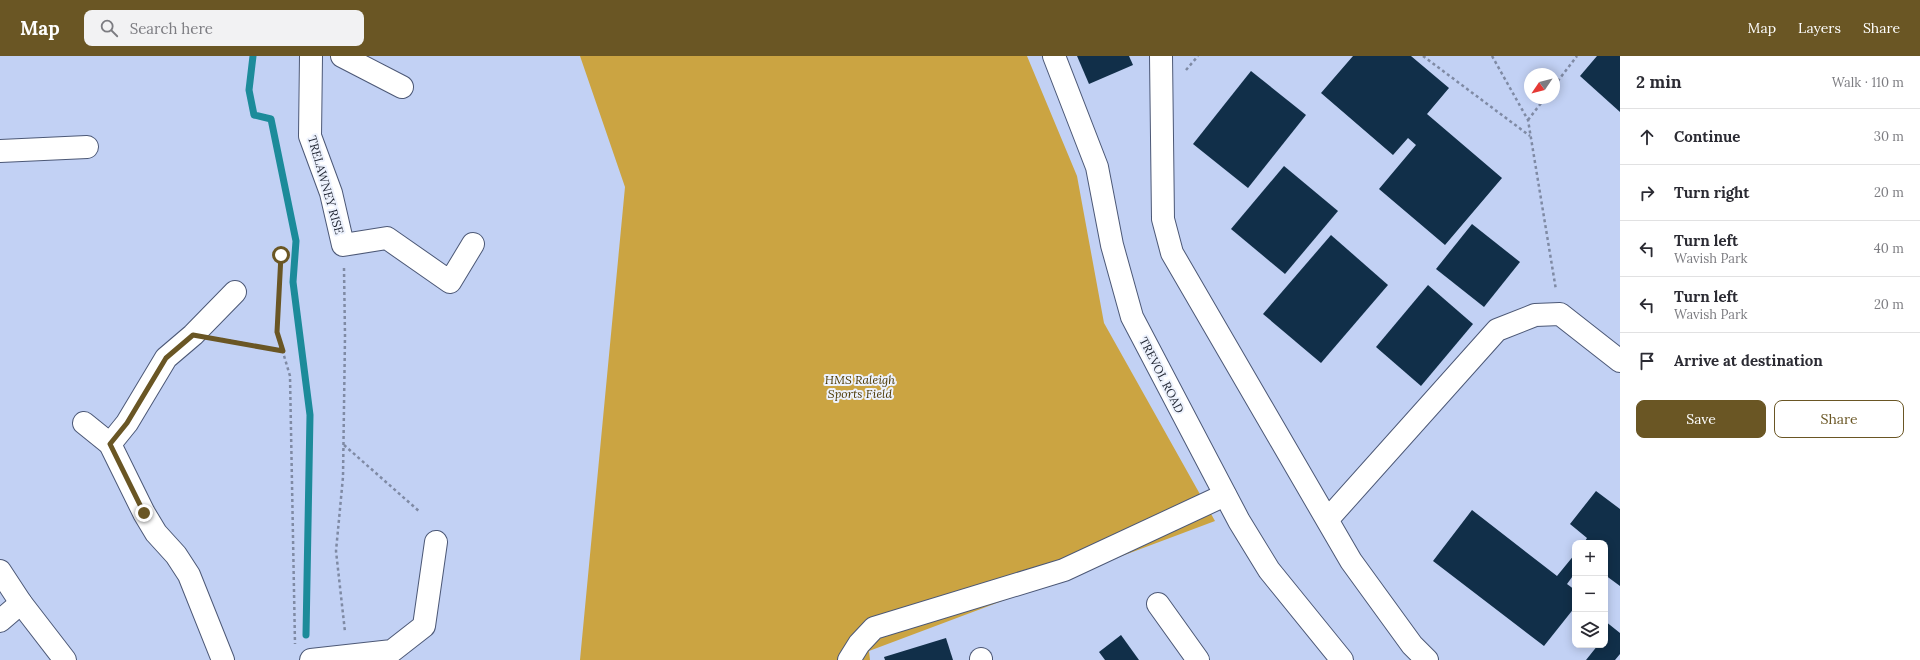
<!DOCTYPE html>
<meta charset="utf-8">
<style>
body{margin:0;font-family:Lora,serif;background:#f2f2f3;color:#2b2b33}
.controls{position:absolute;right:12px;bottom:12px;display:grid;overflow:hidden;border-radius:8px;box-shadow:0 2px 10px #0003}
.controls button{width:36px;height:36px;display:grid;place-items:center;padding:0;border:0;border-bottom:1px solid #e1e1e2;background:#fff;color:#2b2b33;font:20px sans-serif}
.compass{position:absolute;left:1524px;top:12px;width:36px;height:36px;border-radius:50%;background:#fff;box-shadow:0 2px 10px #0003;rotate:235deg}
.stop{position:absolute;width:12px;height:12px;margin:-9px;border:3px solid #6a5624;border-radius:50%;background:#fff}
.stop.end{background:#6a5624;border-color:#fff;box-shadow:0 1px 4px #0008}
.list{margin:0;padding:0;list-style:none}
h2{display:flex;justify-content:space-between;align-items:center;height:52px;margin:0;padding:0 16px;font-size:17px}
h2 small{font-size:13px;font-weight:400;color:#7c7c81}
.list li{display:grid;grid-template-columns:26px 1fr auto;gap:12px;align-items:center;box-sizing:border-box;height:56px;padding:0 16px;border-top:1px solid #e1e1e2}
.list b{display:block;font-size:15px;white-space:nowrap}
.list p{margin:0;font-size:13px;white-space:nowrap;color:#7c7c81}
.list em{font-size:13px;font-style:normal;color:#7c7c81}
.actions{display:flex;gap:8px;padding:12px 16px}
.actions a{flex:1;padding:9px 0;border:1px solid #6a5624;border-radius:8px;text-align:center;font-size:14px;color:#6a5624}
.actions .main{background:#6a5624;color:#fff}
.icon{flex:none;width:22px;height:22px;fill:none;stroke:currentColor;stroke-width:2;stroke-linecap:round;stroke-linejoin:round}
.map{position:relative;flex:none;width:1620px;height:604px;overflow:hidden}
header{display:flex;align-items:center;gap:24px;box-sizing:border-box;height:56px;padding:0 20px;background:#6a5624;color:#fff}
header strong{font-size:19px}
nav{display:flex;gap:22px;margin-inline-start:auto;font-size:14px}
.search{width:280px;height:36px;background:#f2f2f3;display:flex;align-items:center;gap:10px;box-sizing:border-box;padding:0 14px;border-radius:8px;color:#7c7c81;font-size:15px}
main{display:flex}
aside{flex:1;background:#fff}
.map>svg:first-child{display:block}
</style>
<header>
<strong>Map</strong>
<div class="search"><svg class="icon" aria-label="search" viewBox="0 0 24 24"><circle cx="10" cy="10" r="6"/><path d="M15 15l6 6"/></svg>Search here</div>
<nav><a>Map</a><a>Layers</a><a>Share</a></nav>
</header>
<main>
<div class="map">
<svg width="1620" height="604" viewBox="0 0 1620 604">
<rect width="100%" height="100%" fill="#c2d1f4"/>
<path fill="#cba442" d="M 580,0 L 1027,0 L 1077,120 L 1104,267 L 1215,465 L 869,595 L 870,604 L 580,604 L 625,131 Z"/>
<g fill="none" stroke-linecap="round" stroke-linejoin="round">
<path stroke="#1c8b9a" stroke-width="7" d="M 253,0 L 249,34 L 254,59 L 271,63 L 296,185 L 293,226 L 310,359 L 306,579"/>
</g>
<g fill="#112f49">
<path d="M 1077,0 L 1129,0 L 1133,9 L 1089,28 Z"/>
<path d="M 1353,0 L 1411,0 L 1449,32 L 1427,58 L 1502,122 L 1445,189 L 1379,133 L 1416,89 L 1408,82 L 1393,99 L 1321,37 Z"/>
<path d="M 1597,0 L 1620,0 L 1620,56 L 1580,20 Z"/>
<path d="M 1251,15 L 1306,59 L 1248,132 L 1193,88 Z"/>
<path d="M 1284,110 L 1338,155 L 1285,218 L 1231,173 Z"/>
<path d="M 1472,168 L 1520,206 L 1484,251 L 1436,213 Z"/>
<path d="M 1331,179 L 1388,229 L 1321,307 L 1263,258 Z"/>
<path d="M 1428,229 L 1473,268 L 1421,330 L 1376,291 Z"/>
<path d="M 1596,435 L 1620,453 L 1620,530 L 1605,519 L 1605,487 L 1584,487 L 1587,482 L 1570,468 Z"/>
<path d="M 1472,454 L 1557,520 L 1575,498 L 1575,517 L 1567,528 L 1575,534 L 1575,551 L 1544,590 L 1433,505 Z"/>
<path d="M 1605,565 L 1620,577 L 1620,598 L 1615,604 L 1586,604 L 1598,589 L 1605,589 Z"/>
<path d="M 1121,579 L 1139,604 L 1105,604 L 1099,596 Z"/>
<path d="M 946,582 L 953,604 L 885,604 L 884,601 Z"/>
</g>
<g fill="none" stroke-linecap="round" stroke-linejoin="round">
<g stroke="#4c5876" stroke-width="24">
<g id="minor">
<path d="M 311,0 L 310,80 L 331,137 L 343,189 L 387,182 L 450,226 L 473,188"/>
<path d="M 342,0 L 402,31"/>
<path d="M 1054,0 L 1097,111 L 1112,189 L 1132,261 L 1239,465 L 1269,514 L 1342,604"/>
<path d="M 1161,0 L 1163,163 L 1172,197 L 1351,505 L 1412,589 L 1427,604"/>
<path d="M 0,95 L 87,91"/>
<path d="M 84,367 L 110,388 L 144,457 L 156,477 L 176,499 L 189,519 L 223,604"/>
<path d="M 110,388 L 127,367 L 166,302 L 193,279 L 235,236"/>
<path d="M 1328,463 L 1497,274 L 1535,259 L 1560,258 L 1620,305"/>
<path d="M 0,515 L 21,547 L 65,604"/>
<path d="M 1158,548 L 1198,604"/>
<path d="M 0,565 L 21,547"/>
<path d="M 981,603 L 981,604"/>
<path d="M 311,604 L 392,595 L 424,570 L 436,486"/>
<path d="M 849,604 L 859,588 L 874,572 L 1064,514 L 1225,439"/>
</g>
</g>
<g stroke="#7f8aa4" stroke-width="2.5" stroke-dasharray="3 3" stroke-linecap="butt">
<path d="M 1423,0 L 1530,80"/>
<path d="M 1492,0 L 1528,64 L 1556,234"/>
<path d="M 1186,14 L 1198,0"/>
<path d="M 1554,30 L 1577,0"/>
<path d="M 1528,64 L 1545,42"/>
<path d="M 281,199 L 277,276 L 290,320 L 295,588"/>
<path d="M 344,212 L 345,280 L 343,421 L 336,495 L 345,576"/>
<path d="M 222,283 L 283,295"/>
<path d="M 344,389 L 420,456"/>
</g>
<use href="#minor" stroke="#fff" stroke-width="22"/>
</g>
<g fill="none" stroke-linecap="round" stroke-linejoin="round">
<path stroke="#6a5624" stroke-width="5" d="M 144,457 L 110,388 L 127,367 L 166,302 L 193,279 L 283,295 L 277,276 L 281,199"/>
</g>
<g text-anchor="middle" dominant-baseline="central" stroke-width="4" stroke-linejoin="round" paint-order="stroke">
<g font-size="12" fill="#1f2431" stroke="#edf2fd">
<text transform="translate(326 129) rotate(74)">TRELAWNEY RISE</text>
<text transform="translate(1162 319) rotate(63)">TREVOL ROAD</text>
</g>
<g font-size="12" font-style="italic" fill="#4c3802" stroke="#edf2fd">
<text x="860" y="323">HMS Raleigh<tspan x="860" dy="14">Sports Field</tspan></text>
</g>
</g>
</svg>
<div class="controls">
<button>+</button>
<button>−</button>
<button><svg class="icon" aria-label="layers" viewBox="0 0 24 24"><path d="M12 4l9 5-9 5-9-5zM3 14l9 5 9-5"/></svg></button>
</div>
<svg class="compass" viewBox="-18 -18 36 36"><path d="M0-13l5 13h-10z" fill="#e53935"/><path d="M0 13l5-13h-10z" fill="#7c7c81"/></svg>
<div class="stop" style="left:281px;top:199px"></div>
<div class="stop end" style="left:144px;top:457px"></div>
</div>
<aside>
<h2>2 min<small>Walk · 110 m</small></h2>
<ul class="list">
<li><svg class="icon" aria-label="ahead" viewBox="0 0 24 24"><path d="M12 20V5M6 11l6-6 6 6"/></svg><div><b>Continue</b></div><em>30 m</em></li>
<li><svg class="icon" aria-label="right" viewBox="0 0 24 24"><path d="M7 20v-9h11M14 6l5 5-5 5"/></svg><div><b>Turn right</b></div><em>20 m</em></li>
<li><svg class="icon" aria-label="left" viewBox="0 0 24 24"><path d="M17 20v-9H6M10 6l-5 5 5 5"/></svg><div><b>Turn left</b><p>Wavish Park</p></div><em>40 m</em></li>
<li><svg class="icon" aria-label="left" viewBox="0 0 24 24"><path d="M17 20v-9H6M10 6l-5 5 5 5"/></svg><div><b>Turn left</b><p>Wavish Park</p></div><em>20 m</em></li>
<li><svg class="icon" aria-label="arrive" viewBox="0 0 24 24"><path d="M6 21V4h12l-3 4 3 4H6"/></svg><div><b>Arrive at destination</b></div></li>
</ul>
<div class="actions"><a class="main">Save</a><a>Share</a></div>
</aside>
</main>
